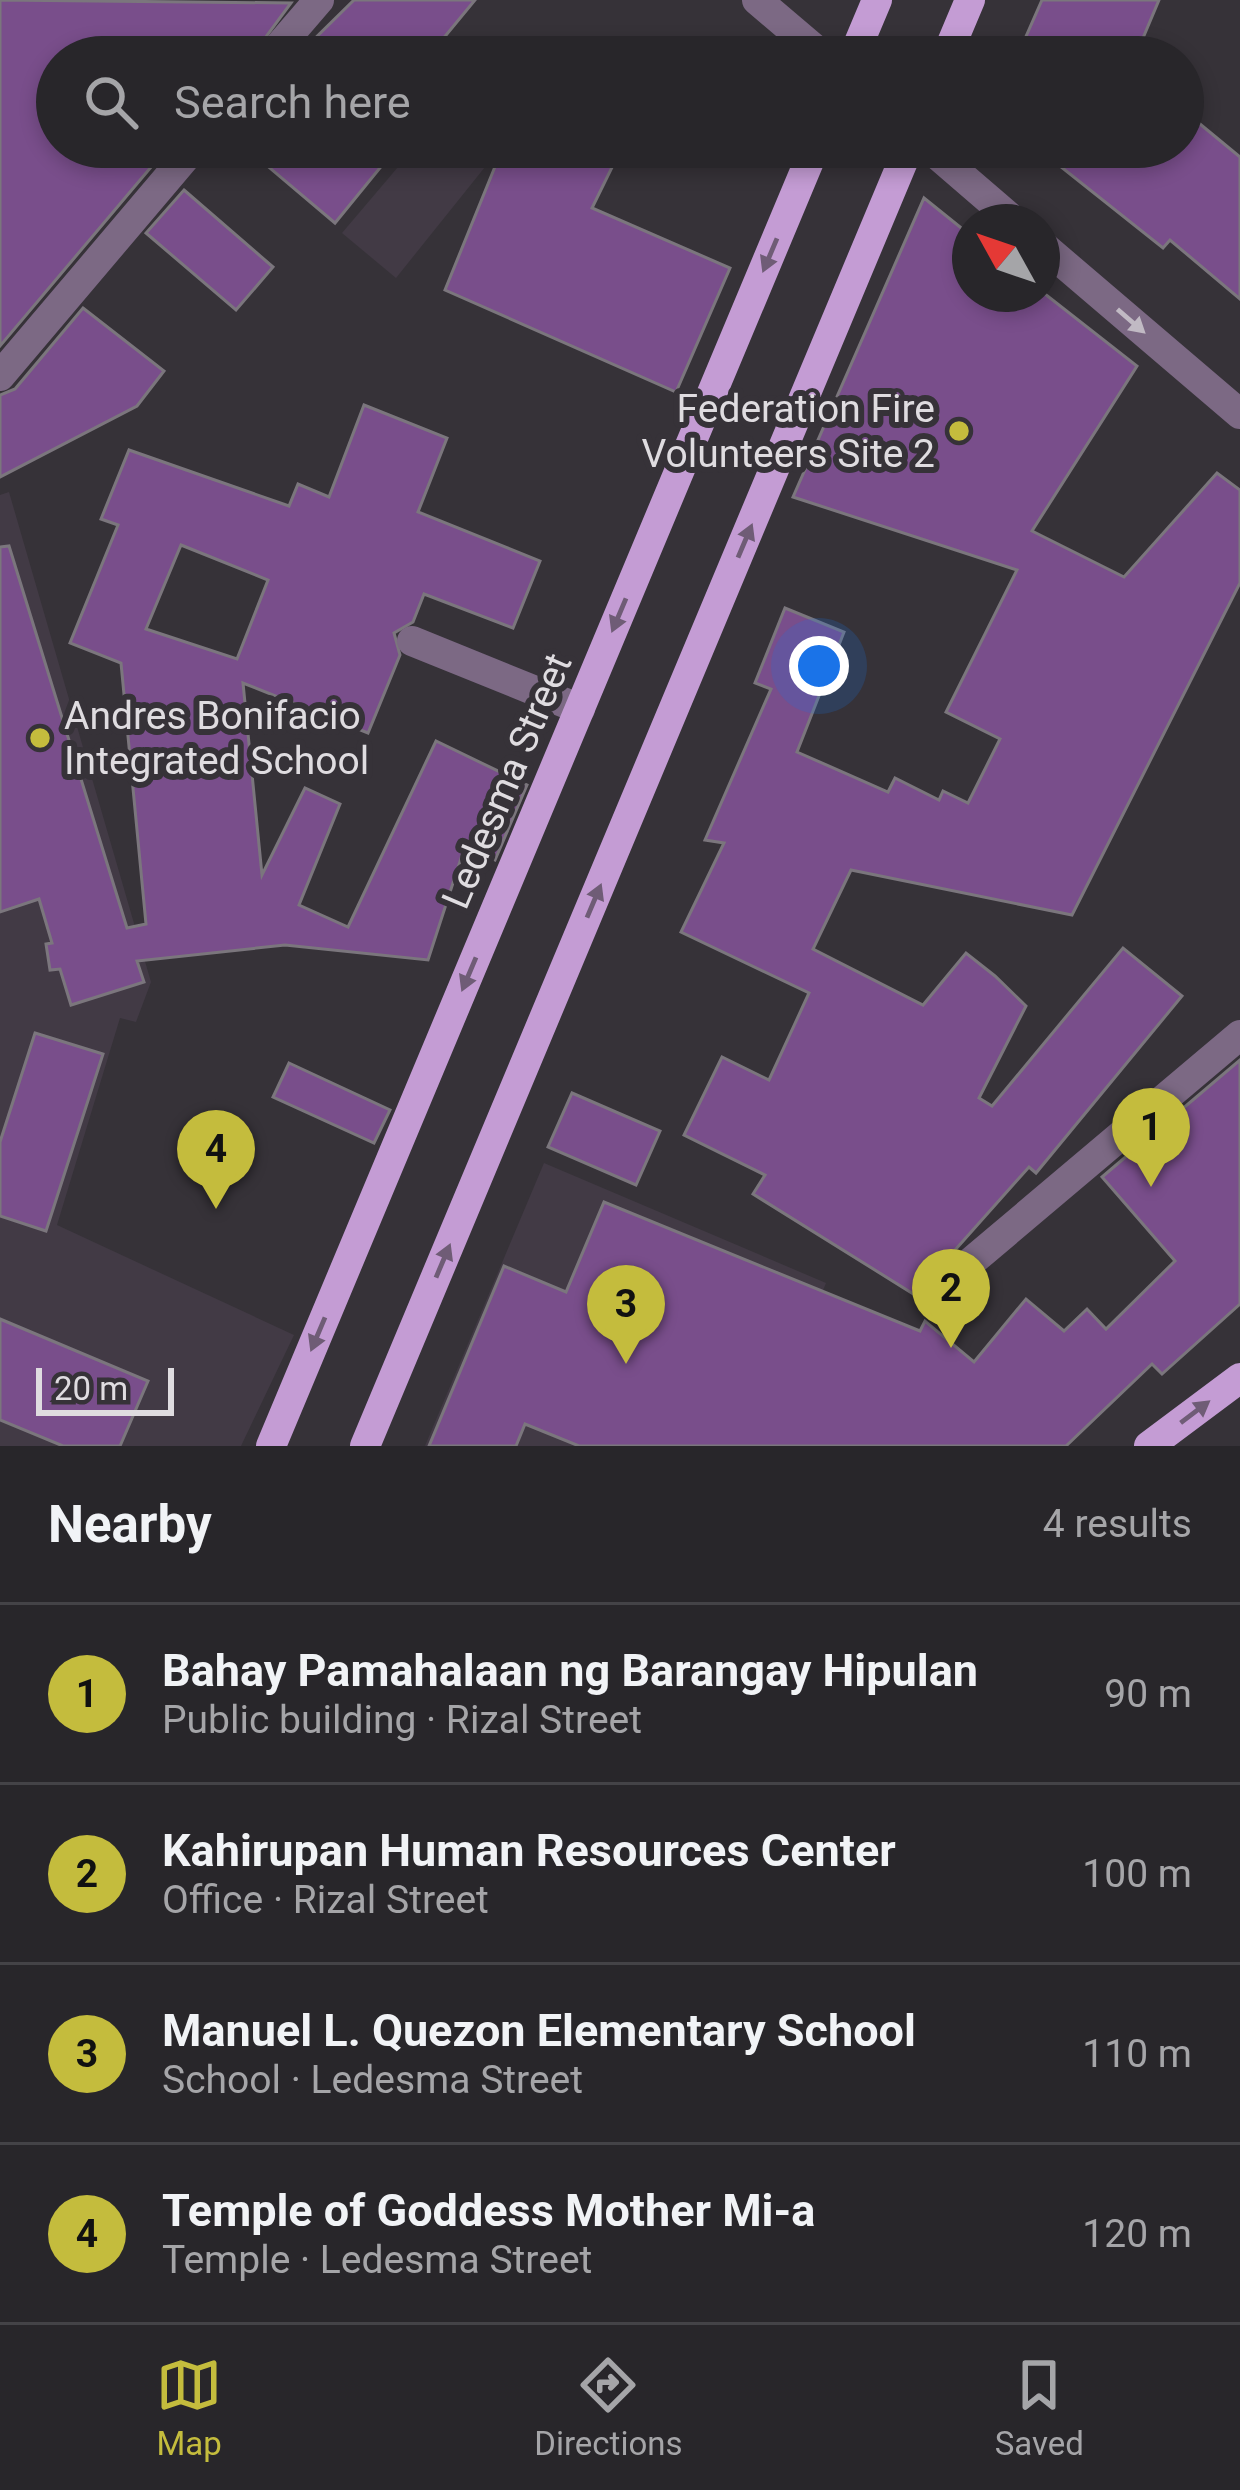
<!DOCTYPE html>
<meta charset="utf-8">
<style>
body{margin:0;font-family:Roboto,sans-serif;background:#302e32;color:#f1f3f6}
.compass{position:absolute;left:952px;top:204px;width:108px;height:108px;border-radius:50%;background:#28262a;box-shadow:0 6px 18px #0003;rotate:310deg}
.scale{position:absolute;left:36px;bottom:30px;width:138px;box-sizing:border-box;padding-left:12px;border:6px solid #dfdce0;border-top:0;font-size:33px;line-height:42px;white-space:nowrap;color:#dfdce0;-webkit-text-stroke:9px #363238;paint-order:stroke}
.you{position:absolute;left:819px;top:666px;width:42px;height:42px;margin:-30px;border:9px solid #fff;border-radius:50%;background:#1a73e8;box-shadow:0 0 0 18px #1a73e833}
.badge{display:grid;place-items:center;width:78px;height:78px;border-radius:50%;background:#c4bc3d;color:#111;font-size:39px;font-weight:700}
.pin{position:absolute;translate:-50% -99px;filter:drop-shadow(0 3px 6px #0008)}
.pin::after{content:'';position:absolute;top:63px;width:42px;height:36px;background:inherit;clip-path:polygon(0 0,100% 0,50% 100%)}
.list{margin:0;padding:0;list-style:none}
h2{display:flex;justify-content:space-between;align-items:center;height:156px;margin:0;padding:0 48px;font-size:51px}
h2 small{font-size:39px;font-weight:400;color:#a5a5a8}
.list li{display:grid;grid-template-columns:78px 1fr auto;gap:36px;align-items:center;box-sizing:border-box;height:180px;padding:0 48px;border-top:3px solid #444347}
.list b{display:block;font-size:45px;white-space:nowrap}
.list p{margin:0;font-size:39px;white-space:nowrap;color:#a5a5a8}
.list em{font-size:39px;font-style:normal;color:#a5a5a8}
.icon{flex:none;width:66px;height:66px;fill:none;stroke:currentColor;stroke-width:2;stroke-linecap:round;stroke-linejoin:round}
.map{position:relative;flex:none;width:1240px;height:1446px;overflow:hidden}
.search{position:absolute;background:#28262a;box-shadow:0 6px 18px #0003;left:36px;right:36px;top:36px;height:132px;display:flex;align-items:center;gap:30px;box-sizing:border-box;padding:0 42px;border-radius:66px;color:#a5a5a8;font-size:45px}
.sheet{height:876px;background:#28262a}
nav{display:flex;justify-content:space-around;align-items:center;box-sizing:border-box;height:168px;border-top:3px solid #444347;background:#28262a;font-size:33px;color:#a5a5a8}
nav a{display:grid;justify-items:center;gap:6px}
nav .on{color:#c4bc3d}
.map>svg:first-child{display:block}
</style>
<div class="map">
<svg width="1240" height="1446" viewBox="0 0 1240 1446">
<rect width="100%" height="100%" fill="#363238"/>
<g fill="#423a45">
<path d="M 415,147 L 501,147 L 396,278 L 342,233 Z"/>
<path d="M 9,492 L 151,982 L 136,1022 L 120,1018 L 57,1225 L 294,1335 L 241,1446 L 0,1446 L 0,495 Z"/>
<path d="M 544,1163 L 826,1283 L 760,1446 L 425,1446 Z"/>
</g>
<g fill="#794e8b" stroke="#7b767d" stroke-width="3" fill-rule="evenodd">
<path d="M 0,0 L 291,3 L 251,57 L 57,57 L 57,147 L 168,147 L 0,346 Z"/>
<path d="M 354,0 L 475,0 L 428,57 L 296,57 Z"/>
<path d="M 1042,0 L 1159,0 L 1135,57 L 1017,57 Z"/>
<path d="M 1183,110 L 1240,157 L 1240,299 L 1170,240 L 1163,248 L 1036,147 L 1183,147 Z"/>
<path d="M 245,147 L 397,147 L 335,223 Z"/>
<path d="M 503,147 L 622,147 L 592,208 L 730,268 L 676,392 L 445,290 Z"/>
<path d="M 184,190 L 273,267 L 236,310 L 146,233 Z"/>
<path d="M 924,198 L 970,235 L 970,294 L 1045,294 L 1137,366 L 1032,531 L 1124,577 L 1217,473 L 1240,490 L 1240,583 L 1072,915 L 851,870 L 813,949 L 923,1005 L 966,953 L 995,976 L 1026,1006 L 979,1098 L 992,1106 L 1123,948 L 1182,996 L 1036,1173 L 1029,1167 L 915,1295 L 753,1194 L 765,1175 L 684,1135 L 722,1057 L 769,1080 L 809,993 L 681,932 L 724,843 L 705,840 L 771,689 L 755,683 L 785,608 L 844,632 L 797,752 L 888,792 L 895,778 L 939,800 L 943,791 L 968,803 L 1000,739 L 946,712 L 1017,570 L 793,497 Z"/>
<path d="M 83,308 L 164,371 L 137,406 L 0,477 L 0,395 L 15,389 Z"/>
<path d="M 364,405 L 447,438 L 418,512 L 540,561 L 513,628 L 424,594 L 413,622 L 394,633 L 400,655 L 368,733 L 243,683 L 262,875 L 305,788 L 340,804 L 299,905 L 348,927 L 436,741 L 527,785 L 495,860 L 465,846 L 428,960 L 285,945 L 137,961 L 144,982 L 71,1005 L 60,969 L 50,970 L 46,944 L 52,943 L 39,899 L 0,912 L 0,547 L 9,546 L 127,928 L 146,924 L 121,663 L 70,643 L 118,525 L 101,519 L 129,450 L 289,506 L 298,484 L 329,497 ZM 181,545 L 268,580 L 237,659 L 146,629 Z"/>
<path d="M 35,1033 L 103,1054 L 46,1231 L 0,1216 L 0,1142 Z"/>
<path d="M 1240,1060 L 1240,1304 L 1162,1374 L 1152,1364 L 1066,1446 L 579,1446 L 525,1424 L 516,1446 L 429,1446 L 504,1266 L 566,1292 L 604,1202 L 920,1331 L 925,1321 L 974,1362 L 1026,1299 L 1064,1331 L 1087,1309 L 1106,1329 L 1175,1261 L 1102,1177 Z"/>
<path d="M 289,1063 L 390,1110 L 374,1143 L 273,1097 Z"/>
<path d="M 572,1093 L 660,1131 L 636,1185 L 548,1147 Z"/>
<path d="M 0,1319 L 148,1381 L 120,1446 L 63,1446 L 0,1420 Z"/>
</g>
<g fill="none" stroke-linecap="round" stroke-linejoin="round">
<g stroke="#7c6984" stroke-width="30">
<path d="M 757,0 L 824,57"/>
<path d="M 270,57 L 319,0"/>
<path d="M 928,147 L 1015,222"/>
<path d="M 1042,245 L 1240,414"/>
<path d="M 0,376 L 194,147"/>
<path d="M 412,641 L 580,709"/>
<path d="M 965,1267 L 1240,1035"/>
</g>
<g stroke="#c49cd4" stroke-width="30">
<path d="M 853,57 L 877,0"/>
<path d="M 946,57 L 970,0"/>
<path d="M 271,1446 L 815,147"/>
<path d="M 365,1446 L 909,147"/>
<path d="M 1149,1446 L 1240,1378"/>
</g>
</g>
<defs><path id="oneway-solid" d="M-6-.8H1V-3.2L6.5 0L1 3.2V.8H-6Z" transform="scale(3)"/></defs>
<g fill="#6f5c76">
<use href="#oneway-solid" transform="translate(770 255) rotate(113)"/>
<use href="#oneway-solid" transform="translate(745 541) rotate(-67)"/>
<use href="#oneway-solid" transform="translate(619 615) rotate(113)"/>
<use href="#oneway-solid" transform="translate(594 901) rotate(-67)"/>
<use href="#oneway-solid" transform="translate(469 974) rotate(113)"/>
<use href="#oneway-solid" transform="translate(443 1261) rotate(-67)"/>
<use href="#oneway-solid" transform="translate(318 1334) rotate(113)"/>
<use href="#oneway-solid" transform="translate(1195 1412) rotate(-37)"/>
</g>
<use fill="#c1bac4" href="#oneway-solid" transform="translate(1131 321) rotate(41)"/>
<g fill="#c4bc3d" stroke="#363238" stroke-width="4.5">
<circle cx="959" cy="431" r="12"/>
<circle cx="40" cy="738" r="12"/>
</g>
<g text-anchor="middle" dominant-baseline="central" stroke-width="12" stroke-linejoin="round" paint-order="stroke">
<g font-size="39" fill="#dfdce0" stroke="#363238" text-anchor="end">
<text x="935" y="409">Federation Fire<tspan x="935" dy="45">Volunteers Site 2</tspan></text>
<text x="64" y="716" text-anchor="start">Andres Bonifacio<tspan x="64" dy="45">Integrated School</tspan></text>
</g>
<g font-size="39" fill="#dfdce0" stroke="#363238">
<text transform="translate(507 781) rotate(-67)">Ledesma Street</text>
</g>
</g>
</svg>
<svg class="compass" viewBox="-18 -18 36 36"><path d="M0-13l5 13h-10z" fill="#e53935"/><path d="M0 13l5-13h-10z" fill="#a5a5a8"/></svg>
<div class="scale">20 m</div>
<div class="you"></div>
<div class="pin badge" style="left:1151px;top:1187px">1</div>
<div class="pin badge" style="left:951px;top:1348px">2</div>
<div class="pin badge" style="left:626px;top:1364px">3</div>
<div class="pin badge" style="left:216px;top:1209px">4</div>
<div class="search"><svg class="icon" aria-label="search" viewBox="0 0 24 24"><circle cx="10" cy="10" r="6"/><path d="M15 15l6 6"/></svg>Search here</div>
</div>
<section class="sheet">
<h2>Nearby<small>4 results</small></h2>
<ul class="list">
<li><span class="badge">1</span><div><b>Bahay Pamahalaan ng Barangay Hipulan</b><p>Public building · Rizal Street</p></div><em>90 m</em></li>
<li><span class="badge">2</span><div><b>Kahirupan Human Resources Center</b><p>Office · Rizal Street</p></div><em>100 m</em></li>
<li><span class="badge">3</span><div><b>Manuel L. Quezon Elementary School</b><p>School · Ledesma Street</p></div><em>110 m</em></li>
<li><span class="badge">4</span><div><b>Temple of Goddess Mother Mi-a</b><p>Temple · Ledesma Street</p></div><em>120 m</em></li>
</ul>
</section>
<nav>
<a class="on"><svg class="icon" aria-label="map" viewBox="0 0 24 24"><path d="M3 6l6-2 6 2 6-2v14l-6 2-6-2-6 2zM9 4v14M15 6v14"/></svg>Map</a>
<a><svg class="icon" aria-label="directions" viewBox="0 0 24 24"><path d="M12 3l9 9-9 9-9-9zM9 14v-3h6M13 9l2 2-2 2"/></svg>Directions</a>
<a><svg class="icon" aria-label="saved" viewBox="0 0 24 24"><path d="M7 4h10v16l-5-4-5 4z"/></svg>Saved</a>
</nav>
